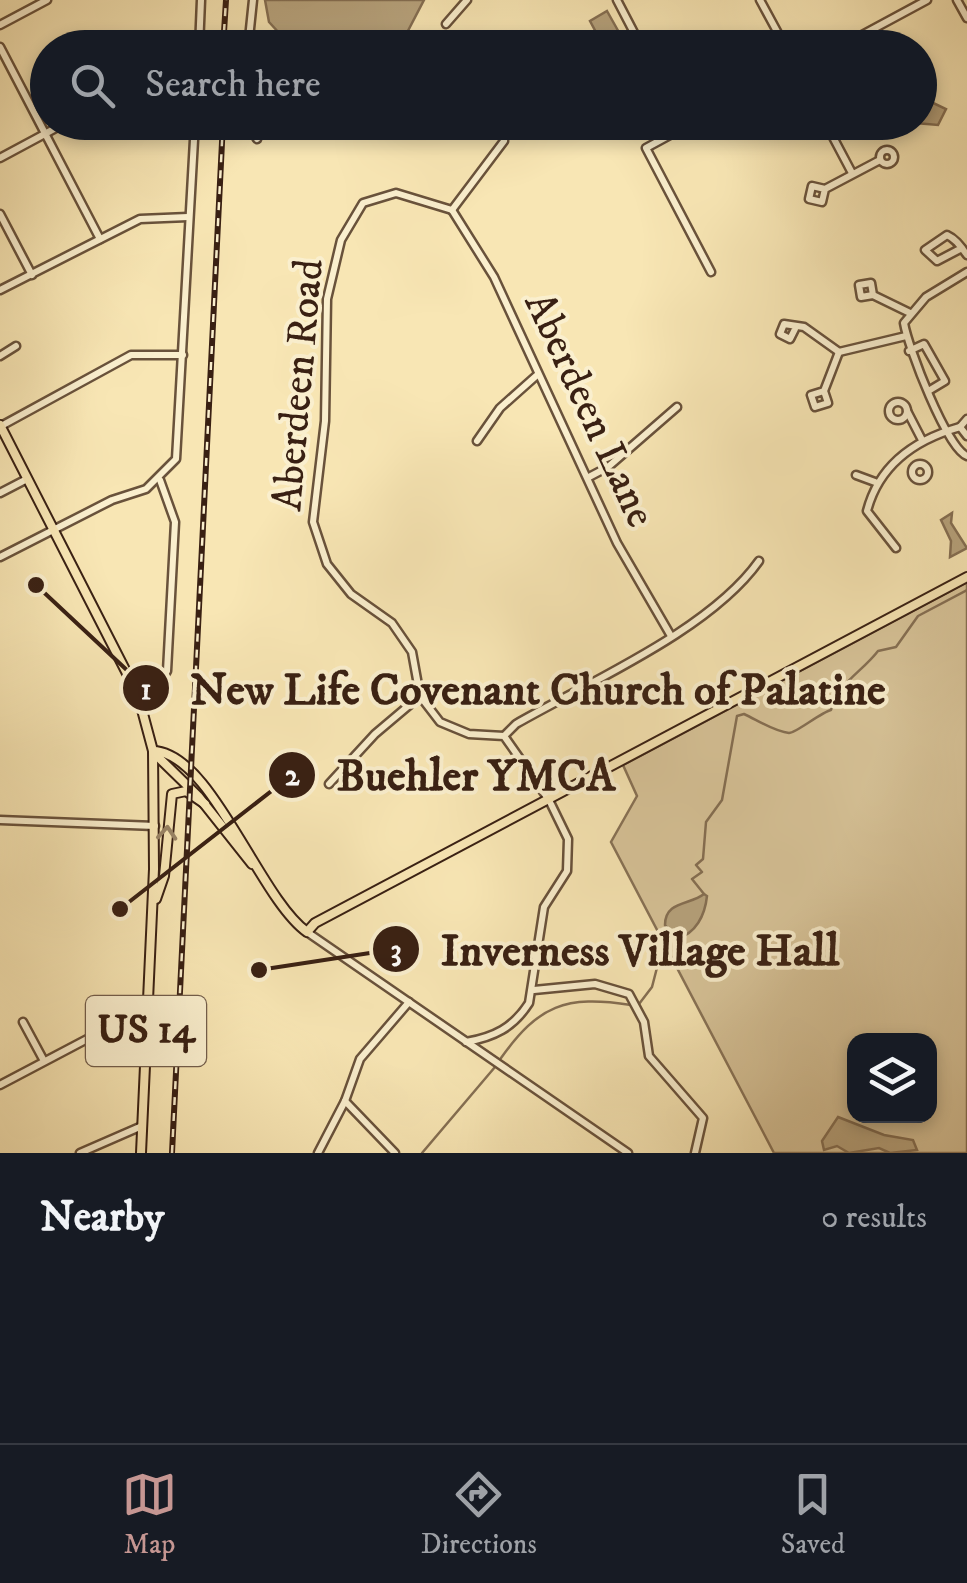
<!DOCTYPE html>
<style>
body{margin:0;font-family:"IM FELL DW Pica",serif;background:#20242c;color:#f1f3f6}
.controls{position:absolute;right:30px;bottom:30px;display:grid;overflow:hidden;border-radius:20px;box-shadow:0 5px 15px #0003}
.controls button{width:90px;height:90px;display:grid;place-items:center;padding:0;border:0;border-bottom:2px solid #363941;background:#171b24;color:#f1f3f6;font:50px sans-serif}
.list{margin:0;padding:0;list-style:none}
h2{display:flex;justify-content:space-between;align-items:center;height:130px;margin:0;padding:0 40px;font-size:42px}
h2 small{font-size:32px;font-weight:400;color:#9ea1a6}
.icon{flex:none;width:55px;height:55px;fill:none;stroke:currentColor;stroke-width:2;stroke-linecap:round;stroke-linejoin:round}
.map{position:relative;flex:none;width:967px;height:1153px;overflow:hidden}
.search{position:absolute;background:#171b24;box-shadow:0 5px 15px #0003;left:30px;right:30px;top:30px;height:110px;display:flex;align-items:center;gap:25px;box-sizing:border-box;padding:0 35px;border-radius:55px;color:#9ea1a6;font-size:38px}
.sheet{height:290px;background:#171b24}
nav{display:flex;justify-content:space-around;align-items:center;box-sizing:border-box;height:140px;border-top:2px solid #363941;background:#171b24;font-size:28px;color:#9ea1a6}
nav a{display:grid;justify-items:center;gap:5px}
nav .on{color:#c59692}
.map>svg:first-child{display:block}
</style>
<div class="map">
<svg width="967" height="1153" viewBox="0 0 967 1153">
<rect width="100%" height="100%" fill="#f8e6b4"/>
<filter id="stains"><feTurbulence type="fractalNoise" baseFrequency=".002" numOctaves="4"/><feColorMatrix values="0 0 0 0 .2 0 0 0 0 .09 0 0 0 0 .02 0 0 0 .5 -.17"/></filter>
<radialGradient id="worn" r=".72"><stop offset=".6" stop-color="#630" stop-opacity="0"/><stop offset="1" stop-color="#630" stop-opacity=".3"/></radialGradient>
<path fill="#d8c499" stroke="#887256" stroke-width="2.5" fill-rule="evenodd" d="M 967,582 L 967,1153 L 774,1153 L 611,842 L 637,796 L 623,765 ZM 854,1040 L 930,1040 L 930,1116 L 854,1116 Z"/>
<g fill="#b7a37d" stroke="#856f53" stroke-width="2.5">
<path d="M 265,0 L 424,0 L 399,48 L 292,47 L 269,22 Z"/>
<path d="M 607,11 L 625,43 L 604,47 L 590,21 Z"/>
<path d="M 929,101 L 946,109 L 938,125 L 915,123 L 920,122 L 921,106 Z"/>
<path d="M 952,513 L 951,523 L 967,548 L 950,557 L 951,541 L 941,520 Z"/>
<path d="M 704,894 L 707,896 C 705,915 696,934 676,939 L 665,925 C 665,901 690,905 704,894 Z"/>
<path d="M 838,1117 L 884,1135 L 913,1140 L 917,1150 L 890,1153 L 879,1148 L 849,1153 L 837,1146 L 824,1150 L 822,1141 Z"/>
</g>
<g fill="none" stroke-linecap="round" stroke-linejoin="round">
<g stroke="#856f53" stroke-width="2.5">
<path d="M 704,894 L 692,879 L 702,872 L 696,865 L 703,859 L 706,822 L 722,800 L 737,716 L 744,714 C 757,720 775,732 789,733 C 796,733 820,713 831,710 C 838,683 862,672 878,651 L 896,647 L 918,616 L 967,590"/>
<path d="M 639,1004 L 652,987 L 667,929"/>
<path d="M 501,1058 C 539,1005 565,995 631,1005"/>
<path d="M 422,1153 L 495,1067"/>
</g>
<g stroke="#69523b" stroke-width="11">
<g id="minor">
<path d="M 617,0 L 642,48"/>
<path d="M 760,0 L 786,48"/>
<path d="M 957,0 L 967,18"/>
<path d="M 446,24 L 467,0"/>
<path d="M 0,25 L 47,0"/>
<path d="M 0,47 L 100,239"/>
<path d="M 199,48 L 201,0"/>
<path d="M 248,48 L 253,0"/>
<path d="M 838,48 L 927,0"/>
<path d="M 247,122 L 257,139"/>
<path d="M 694,122 L 646,148 L 711,272"/>
<path d="M 825,122 L 852,173"/>
<circle cx="887" cy="157" r="7"/>
<path d="M 0,158 L 67,122"/>
<path d="M 825,189 L 822,202 L 809,199 L 812,186 L 825,189 L 880,160"/>
<path d="M 452,210 L 396,193 L 363,203 L 341,240 L 327,299 L 325,421 L 313,522 L 327,564 L 351,594 L 392,623 L 412,652 L 420,696 L 440,722 L 469,734 L 504,736 L 549,800 L 568,839 L 567,871 L 544,907 L 529,1003 C 513,1028 494,1037 466,1042"/>
<path d="M 452,210 L 494,277 L 617,543 L 671,636"/>
<path d="M 452,210 L 504,141"/>
<path d="M 0,214 L 32,275"/>
<path d="M 962,248 L 937,261 L 925,250 L 947,235 C 956,239 961,247 967,255"/>
<path d="M 967,272 L 926,297 L 904,323 C 908,347 947,449 967,456"/>
<path d="M 0,290 L 140,219 L 188,217"/>
<path d="M 873,295 L 871,283 L 859,285 L 861,297 L 873,295 L 910,313"/>
<path d="M 795,329 L 790,339 L 780,334 L 784,324 L 804,327 L 839,352"/>
<path d="M 909,351 L 924,344 L 945,381 L 930,390"/>
<path d="M 839,352 L 906,336"/>
<path d="M 0,356 L 16,346"/>
<path d="M 824,391 L 811,395 L 815,407 L 828,403 L 824,391 L 839,352"/>
<circle cx="898" cy="411" r="9"/>
<path d="M 907,411 L 922,440"/>
<path d="M 1,426 L 131,355 L 183,355"/>
<path d="M 960,427 L 967,419"/>
<path d="M 477,441 L 500,408 L 536,376"/>
<circle cx="920" cy="472" r="8"/>
<path d="M 856,475 L 875,482"/>
<path d="M 589,477 L 608,467 L 677,407"/>
<path d="M 160,480 L 175,522 L 167,671 L 161,681"/>
<path d="M 0,493 L 27,479"/>
<path d="M 896,548 L 867,511 C 879,465 914,440 960,427 L 967,436"/>
<path d="M 0,557 L 112,500 L 146,489 L 176,459 L 195,122"/>
<path d="M 504,736 L 516,724 C 591,681 710,630 759,561"/>
<path d="M 329,784 L 375,734 L 420,696"/>
<path d="M 0,820 L 155,826"/>
<path d="M 307,932 L 628,1153"/>
<path d="M 534,990 L 595,984 L 629,994 L 644,1022 L 649,1056 L 703,1118 L 695,1153"/>
<path d="M 23,1022 L 44,1061"/>
<path d="M 0,1085 L 110,1027 L 146,1014"/>
<path d="M 345,1101 L 395,1153"/>
<path d="M 80,1153 L 142,1126"/>
<path d="M 318,1153 L 345,1101 L 360,1059 L 409,1002"/>
</g>
</g>
<g stroke="#392013" stroke-width="12">
<g id="major">
<path d="M 0,425 L 138,695 L 153,751 L 154,869 L 141,1153"/>
<path d="M 153,751 C 211,752 259,898 307,932 L 315,923 L 967,577"/>
<path d="M 156,755 L 198,796 L 252,864"/>
<path d="M 156,899 L 164,876 L 172,794 L 186,791 L 205,804"/>
</g>
</g>
<use href="#minor" stroke="#faefce" stroke-width="6"/>
<use href="#major" stroke="#f8e6b4" stroke-width="8"/>
<g stroke="#392013" stroke-width="6">
<g id="rail">
<path d="M 223,48 L 226,0"/>
<path d="M 172,1153 L 223,122"/>
</g>
</g>
<use href="#rail" stroke="#faefce" stroke-width="2.5" stroke-dasharray="8" stroke-linecap="butt"/>
</g>
<defs><path id="oneway-chevron" d="M-2-3.5L2.5 0L-2 3.5" fill="none" stroke-width="1.6" stroke-linecap="round" stroke-linejoin="round" transform="scale(2.5)"/></defs>
<use stroke="#988364" href="#oneway-chevron" transform="translate(167 833) rotate(-86)"/>
<g text-anchor="middle" dominant-baseline="central" stroke-width="8" stroke-linejoin="round" paint-order="stroke">
<rect fill="#faefce" stroke="#735e4b" stroke-width="2.5" x="86" y="996" width="120" height="70" rx="8"/>
<g font-size="40" font-weight="bold" fill="#392013">
<text x="146" y="1031">US 14</text>
</g>
<g font-size="42" fill="#392013" stroke="#faefce">
<text transform="translate(299 385) rotate(-85)">Aberdeen Road</text>
<text transform="translate(589 410) rotate(65)">Aberdeen Lane</text>
</g>
</g>
<path fill="none" stroke="#392013" stroke-width="4" d="M36 585L146 688M120 909L292 775M259 970L396 949"/>
<g fill="#392013" stroke="#faefce" stroke-width="4">
<circle cx="36" cy="585" r="10"/>
<circle cx="120" cy="909" r="10"/>
<circle cx="259" cy="970" r="10"/>
<circle cx="146" cy="688" r="25"/>
<circle cx="292" cy="775" r="25"/>
<circle cx="396" cy="949" r="25"/>
</g>
<g font-size="30" text-anchor="middle" font-weight="bold" fill="#fff">
<text x="146" y="699">1</text>
<text x="292" y="785">2</text>
<text x="396" y="960">3</text>
</g>
<g font-size="45" text-anchor="middle" font-weight="bold" fill="#392013" stroke="#faefce" stroke-width="8" stroke-linejoin="round" paint-order="stroke">
<text x="538" y="704">New Life Covenant Church of Palatine</text>
<text x="476" y="790">Buehler YMCA</text>
<text x="640" y="965">Inverness Village Hall</text>
</g>
<rect width="100%" height="100%" filter="url(#stains)"/>
<rect width="100%" height="100%" fill="url(#worn)"/>
</svg>
<div class="controls">
<button><svg class="icon" aria-label="layers" viewBox="0 0 24 24"><path d="M12 4l9 5-9 5-9-5zM3 14l9 5 9-5"/></svg></button>
</div>
<div class="search"><svg class="icon" aria-label="search" viewBox="0 0 24 24"><circle cx="10" cy="10" r="6"/><path d="M15 15l6 6"/></svg>Search here</div>
</div>
<section class="sheet">
<h2>Nearby<small>0 results</small></h2>
<ul class="list">
</ul>
</section>
<nav>
<a class="on"><svg class="icon" aria-label="map" viewBox="0 0 24 24"><path d="M3 6l6-2 6 2 6-2v14l-6 2-6-2-6 2zM9 4v14M15 6v14"/></svg>Map</a>
<a><svg class="icon" aria-label="directions" viewBox="0 0 24 24"><path d="M12 3l9 9-9 9-9-9zM9 14v-3h6M13 9l2 2-2 2"/></svg>Directions</a>
<a><svg class="icon" aria-label="saved" viewBox="0 0 24 24"><path d="M7 4h10v16l-5-4-5 4z"/></svg>Saved</a>
</nav>
